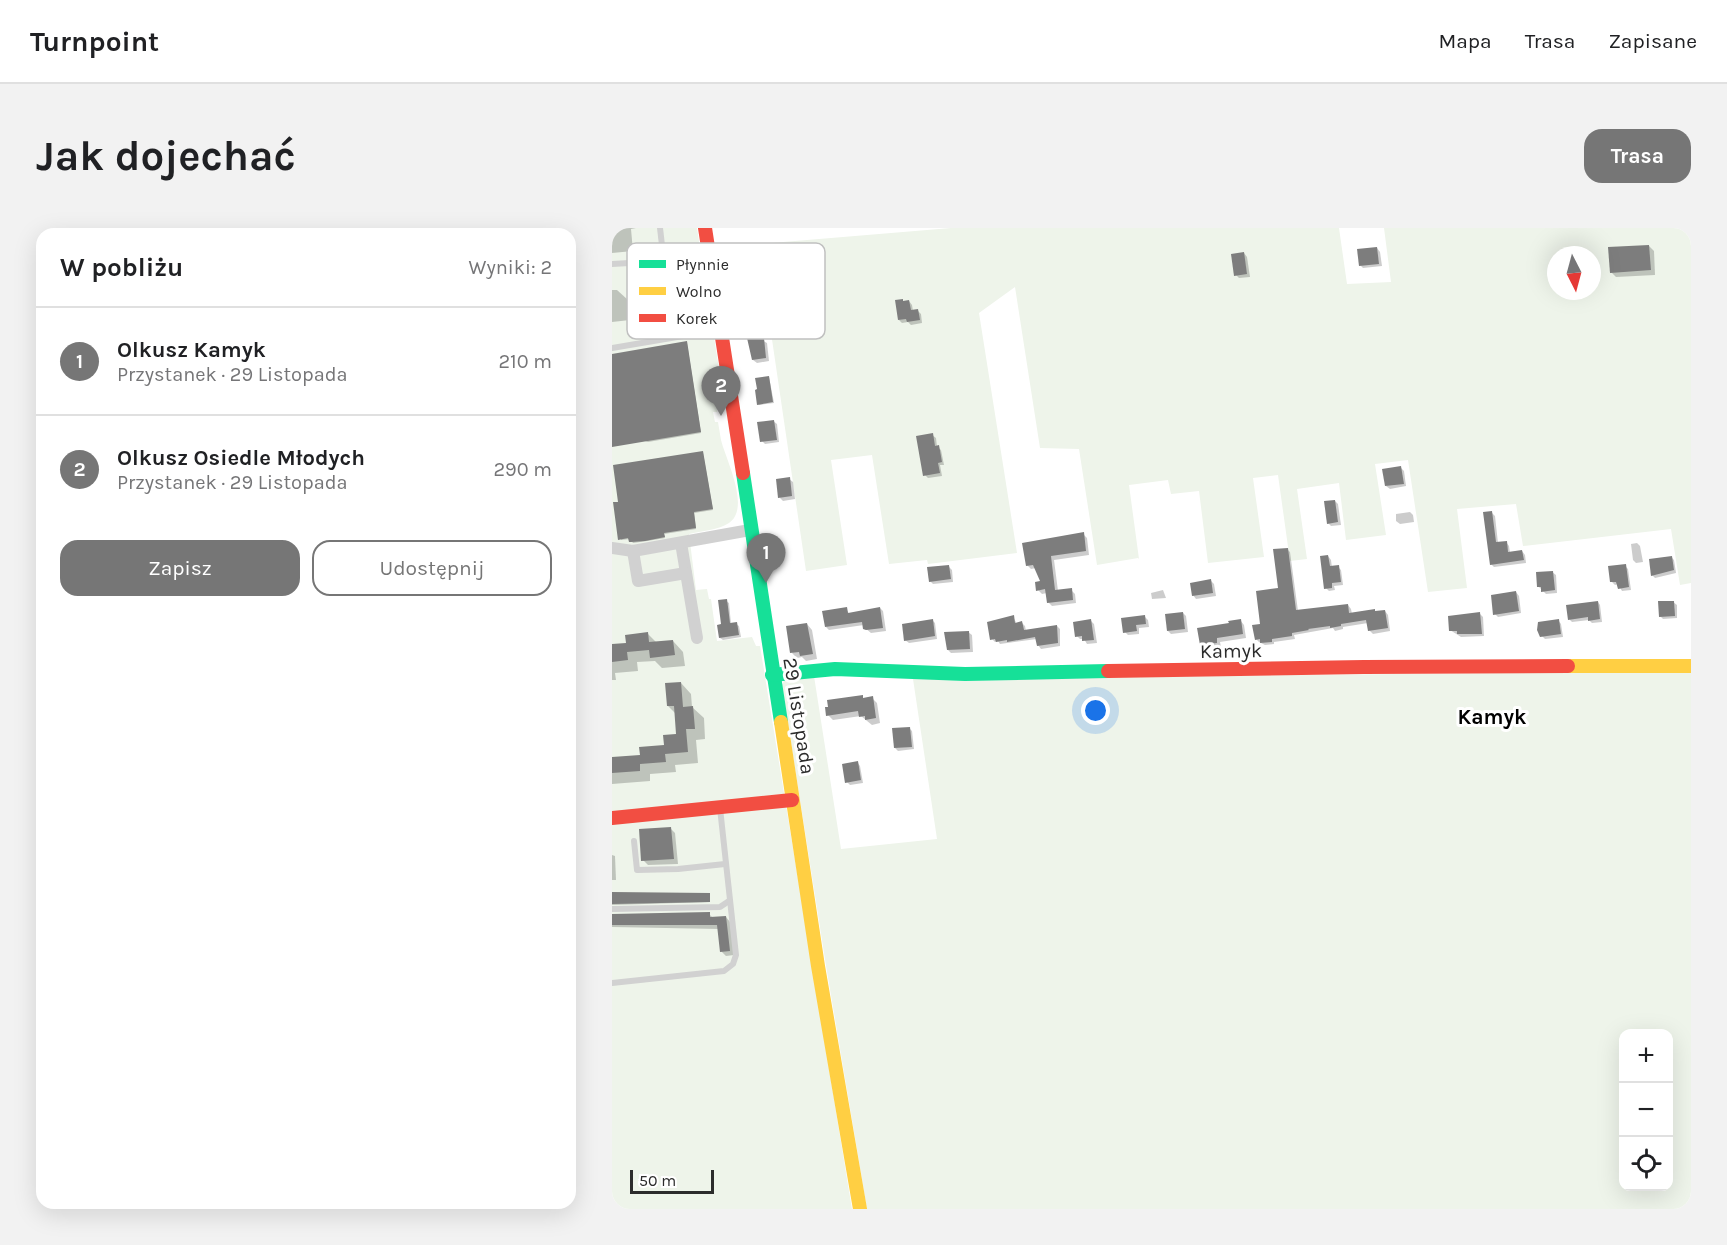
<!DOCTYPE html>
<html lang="pl">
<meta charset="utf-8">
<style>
body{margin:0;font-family:Karla,sans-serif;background:#f2f2f2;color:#202124}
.controls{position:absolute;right:18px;bottom:18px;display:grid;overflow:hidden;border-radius:12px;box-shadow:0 6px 24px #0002}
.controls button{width:54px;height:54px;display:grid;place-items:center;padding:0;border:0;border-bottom:2px solid #e0e0e0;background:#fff;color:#202124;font:30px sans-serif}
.compass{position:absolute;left:935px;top:18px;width:54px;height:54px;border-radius:50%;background:#fff;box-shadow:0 6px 24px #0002;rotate:174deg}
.scale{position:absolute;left:18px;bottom:15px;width:84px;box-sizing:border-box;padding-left:6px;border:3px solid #2c2c2c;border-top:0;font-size:16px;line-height:21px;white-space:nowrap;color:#2c2c2c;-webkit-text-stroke:4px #fff;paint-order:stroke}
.you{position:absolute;left:484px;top:483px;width:21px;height:21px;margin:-15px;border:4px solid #fff;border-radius:50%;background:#1a73e8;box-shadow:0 0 0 9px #1a73e833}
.badge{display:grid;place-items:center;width:39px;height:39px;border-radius:50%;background:#767676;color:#fff;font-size:20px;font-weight:700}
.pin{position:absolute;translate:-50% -50px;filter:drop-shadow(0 2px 3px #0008)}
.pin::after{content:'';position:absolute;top:32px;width:21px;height:18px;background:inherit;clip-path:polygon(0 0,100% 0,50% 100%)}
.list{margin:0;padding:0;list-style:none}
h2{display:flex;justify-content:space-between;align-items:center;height:78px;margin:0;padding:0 24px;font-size:26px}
h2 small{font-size:20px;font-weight:400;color:#757577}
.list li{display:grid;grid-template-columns:39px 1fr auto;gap:18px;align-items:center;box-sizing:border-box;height:108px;padding:0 24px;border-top:2px solid #e0e0e0}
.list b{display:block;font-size:22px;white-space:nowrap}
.list p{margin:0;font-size:20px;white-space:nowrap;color:#757577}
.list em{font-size:20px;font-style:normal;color:#757577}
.actions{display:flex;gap:12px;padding:18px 24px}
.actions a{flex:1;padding:14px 0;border:2px solid #767676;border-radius:18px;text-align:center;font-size:21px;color:#767676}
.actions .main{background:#767676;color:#fff}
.icon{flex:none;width:33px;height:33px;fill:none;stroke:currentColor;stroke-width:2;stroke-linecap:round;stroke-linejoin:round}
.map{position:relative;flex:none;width:1079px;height:981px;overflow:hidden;border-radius:18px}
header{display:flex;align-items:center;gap:36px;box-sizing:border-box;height:84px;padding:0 30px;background:#fff;border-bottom:2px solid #e0e0e0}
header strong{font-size:28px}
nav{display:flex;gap:33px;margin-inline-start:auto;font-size:21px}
.intro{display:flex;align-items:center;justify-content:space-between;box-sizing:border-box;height:144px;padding:0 36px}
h1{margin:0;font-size:42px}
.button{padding:15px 27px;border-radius:18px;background:#767676;color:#fff;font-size:21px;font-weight:700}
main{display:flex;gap:36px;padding:0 36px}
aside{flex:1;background:#fff;border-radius:18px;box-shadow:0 6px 24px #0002}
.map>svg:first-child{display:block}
</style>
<header>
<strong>Turnpoint</strong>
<nav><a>Mapa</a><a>Trasa</a><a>Zapisane</a></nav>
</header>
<div class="intro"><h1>Jak dojechać</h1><a class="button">Trasa</a></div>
<main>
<aside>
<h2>W pobliżu<small>Wyniki: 2</small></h2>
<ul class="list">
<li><span class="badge">1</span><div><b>Olkusz Kamyk</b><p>Przystanek · 29 Listopada</p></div><em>210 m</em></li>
<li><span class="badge">2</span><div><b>Olkusz Osiedle Młodych</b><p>Przystanek · 29 Listopada</p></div><em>290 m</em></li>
</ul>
<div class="actions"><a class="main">Zapisz</a><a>Udostępnij</a></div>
</aside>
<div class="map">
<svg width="1079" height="981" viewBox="0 0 1079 981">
<rect width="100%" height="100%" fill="#fff"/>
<g fill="#eef4ea" fill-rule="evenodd">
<path d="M 0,0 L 85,0 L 107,141 L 108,173 L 105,174 L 105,184 L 101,184 L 103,194 L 106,194 C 107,200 108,206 109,212 C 114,232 139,280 117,295 C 107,302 89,303 77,306 L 84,362 L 95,361 L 97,371 L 99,371 L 105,413 L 140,409 L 144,418 L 148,418 L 240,981 L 0,981 Z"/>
<path d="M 339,0 L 727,0 L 735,56 L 779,54 L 772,0 L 1079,0 L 1079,355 L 1068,357 L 1059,301 L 911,318 L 904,276 L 845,281 L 855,360 L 816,364 L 796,232 L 763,236 L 774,307 L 734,312 L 727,255 L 685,261 L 695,331 L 678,333 L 666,247 L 641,250 L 652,329 L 596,335 L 587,263 L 559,266 L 556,252 L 517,257 L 527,331 L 526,330 L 485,337 L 467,221 L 428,220 L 403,59 L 367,85 L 405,325 L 316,336 L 315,332 L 277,336 L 260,227 L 219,232 L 235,337 L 194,343 L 146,16 ZM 944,27 L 980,27 L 980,63 L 944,63 Z"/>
<path d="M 1079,443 L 1079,981 L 255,981 L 214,738 L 170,457 L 172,453 L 202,448 L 229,621 L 325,611 L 301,451 ZM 1011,806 L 1056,806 L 1056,958 L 1011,958 Z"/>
</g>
<g fill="#0003">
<path d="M 0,0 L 24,0 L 19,1 L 21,23 L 0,25 Z"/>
<path d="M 1037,18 L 1042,23 L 1043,47 L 1004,49 L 999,44 Z"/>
<path d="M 765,20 L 768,24 L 770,38 L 751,40 L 748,37 Z"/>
<path d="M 632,25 L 635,29 L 638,49 L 627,50 L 624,47 Z"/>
<path d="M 0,62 L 5,62 L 16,72 L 18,92 L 0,94 Z"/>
<path d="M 297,73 L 300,77 L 301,83 L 306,83 L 309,86 L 310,95 L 299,97 L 296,94 L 290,95 L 287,92 Z"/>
<path d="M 146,110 L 155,115 L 157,133 L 145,135 L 141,132 Z"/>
<path d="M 75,115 L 89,205 L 36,214 L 0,202 L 0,128 Z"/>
<path d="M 157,149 L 162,175 L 147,177 L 146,176 Z"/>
<path d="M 161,193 L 165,196 L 167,214 L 153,216 L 150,213 Z"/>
<path d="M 320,207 L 324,210 L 325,219 L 329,222 L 332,237 L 328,237 L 330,248 L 316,250 L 313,247 Z"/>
<path d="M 91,225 L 101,282 L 82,285 L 84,301 L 52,306 L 53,310 L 35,313 L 21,315 L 18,311 L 9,312 L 8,275 Z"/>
<path d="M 789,240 L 792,243 L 794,258 L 778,261 L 774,258 Z"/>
<path d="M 177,251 L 181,254 L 183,271 L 171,273 L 168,270 Z"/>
<path d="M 723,273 L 726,276 L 729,297 L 719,298 L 716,295 Z"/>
<path d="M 798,284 L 801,287 L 802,294 L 788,296 L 784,293 L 784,286 Z"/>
<path d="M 880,285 L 883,288 L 886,315 L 894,314 L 897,318 L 898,325 L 910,323 L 913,327 L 914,335 L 882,339 L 879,336 Z"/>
<path d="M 471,306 L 475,310 L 477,327 L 442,332 L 446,363 L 459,362 L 463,366 L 464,375 L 440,378 L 436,374 L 435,365 L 430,366 L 426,362 L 430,355 L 424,340 L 419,341 L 415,337 Z"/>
<path d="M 1025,315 L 1028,318 L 1031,334 L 1024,335 L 1021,332 L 1019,316 Z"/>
<path d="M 675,321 L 678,324 L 686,383 L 736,377 L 739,381 L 740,386 L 773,383 L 776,387 L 778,403 L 761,406 L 757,402 L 756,395 L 731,399 L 731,401 L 723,403 L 721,400 L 682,407 L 683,411 L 662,414 L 662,416 L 653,417 L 647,414 L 644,411 L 668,361 Z"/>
<path d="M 716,328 L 719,332 L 720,340 L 726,339 L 729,342 L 731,357 L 722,358 L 723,362 L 717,363 L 714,360 Z"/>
<path d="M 1059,329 L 1062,332 L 1064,345 L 1043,350 L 1040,347 Z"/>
<path d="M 1013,338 L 1016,341 L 1019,362 L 1010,363 L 1006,356 L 1003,357 L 1000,354 Z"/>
<path d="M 337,339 L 340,342 L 341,354 L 321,356 L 318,353 Z"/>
<path d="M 940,344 L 944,347 L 945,365 L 934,366 L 927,359 Z"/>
<path d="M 599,353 L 602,356 L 604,368 L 584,371 L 581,367 Z"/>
<path d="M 551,362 L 554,370 L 540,371 L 539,365 Z"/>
<path d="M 904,364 L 907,368 L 909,385 L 886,389 L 883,386 Z"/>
<path d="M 114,373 L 117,375 L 119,396 L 124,396 L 127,398 L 129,409 L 111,412 L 108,410 Z"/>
<path d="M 986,374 L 988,377 L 990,394 L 980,395 L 977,392 L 960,394 L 958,392 L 956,378 Z"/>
<path d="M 1061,374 L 1065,377 L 1065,390 L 1051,391 L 1048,388 Z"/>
<path d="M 268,380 L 271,383 L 274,403 L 259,405 L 253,400 L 252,397 L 217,402 L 214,399 L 234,381 L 238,387 Z"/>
<path d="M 571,385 L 574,388 L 576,404 L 559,406 L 556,403 Z"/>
<path d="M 868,386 L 871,389 L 872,408 L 849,409 L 838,402 Z"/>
<path d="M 401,389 L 405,396 L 410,395 L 413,398 L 414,403 L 445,398 L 448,401 L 448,418 L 429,421 L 426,417 L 425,411 L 388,416 L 386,413 L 383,414 L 380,411 Z"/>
<path d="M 533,389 L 536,392 L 537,399 L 527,400 L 527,406 L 516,407 L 513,404 Z"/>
<path d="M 320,392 L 323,395 L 325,411 L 297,415 L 293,412 Z"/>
<path d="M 628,392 L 632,397 L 634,410 L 608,414 L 609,419 L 593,421 L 589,417 Z"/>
<path d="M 946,392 L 949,396 L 951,409 L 933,411 L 930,408 Z"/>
<path d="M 479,393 L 482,396 L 485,415 L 475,416 L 472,411 L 468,411 L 465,408 Z"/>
<path d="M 195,396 L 200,402 L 205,431 L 194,433 L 190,429 L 185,430 L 180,425 Z"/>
<path d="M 356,404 L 360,407 L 361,424 L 339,425 L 336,422 Z"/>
<path d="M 36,406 L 45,415 L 61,413 L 71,424 L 73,438 L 50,440 L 43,433 L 25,434 L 26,443 L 3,445 L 4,452 L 0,452 L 0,418 L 16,416 Z"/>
<path d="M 69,455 L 79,466 L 80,479 L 92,490 L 93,511 L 84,512 L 86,535 L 63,537 L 64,544 L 38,546 L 38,553 L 0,556 L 0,530 L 29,528 L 53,518 L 66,508 L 64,486 L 56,478 Z"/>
<path d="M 250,469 L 252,471 L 260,470 L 265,475 L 268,495 L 260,497 L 249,488 L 221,492 L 216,487 Z"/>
<path d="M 297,500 L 300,503 L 302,521 L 286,523 L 283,520 Z"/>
<path d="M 245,534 L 248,538 L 251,555 L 238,557 L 235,554 Z"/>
<path d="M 58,600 L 63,605 L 66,636 L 36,637 L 31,632 Z"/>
<path d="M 0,627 L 3,628 L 4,652 L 0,652 Z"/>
<path d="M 0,666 L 97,666 L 98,674 L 0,677 Z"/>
<path d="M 97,686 L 101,690 L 114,689 L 118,694 L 122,727 L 114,728 L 109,723 L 107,701 L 0,699 L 0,688 Z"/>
</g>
<g fill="#7d7d7d">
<path d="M 1037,17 L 1039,42 L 998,45 L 996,19 Z"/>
<path d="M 765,19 L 767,36 L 747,38 L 745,21 Z"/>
<path d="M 632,24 L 635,46 L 622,48 L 619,26 Z"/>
<path d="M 291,71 L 291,73 L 297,72 L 299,82 L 306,81 L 308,92 L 295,94 L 294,91 L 286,92 L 283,72 Z"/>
<path d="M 147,108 L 147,111 L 152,110 L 154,130 L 140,132 L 135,110 Z"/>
<path d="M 75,113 L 89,204 L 0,219 L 0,126 Z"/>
<path d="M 157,148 L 161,174 L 145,177 L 143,162 L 145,161 L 143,150 Z"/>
<path d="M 162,192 L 165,212 L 148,214 L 145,194 Z"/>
<path d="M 321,205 L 323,218 L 327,217 L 330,234 L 326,235 L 328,245 L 311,248 L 304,208 Z"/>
<path d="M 91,223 L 101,281 L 82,284 L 84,300 L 52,305 L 53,309 L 33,313 L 19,314 L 17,314 L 16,310 L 6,312 L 1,274 L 6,274 L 1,237 Z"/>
<path d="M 789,238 L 792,256 L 773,258 L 770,241 Z"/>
<path d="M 178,249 L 180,268 L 166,270 L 164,251 Z"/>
<path d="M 723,272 L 726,294 L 715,296 L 712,273 Z"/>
<path d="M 880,283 L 884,314 L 895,313 L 896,324 L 910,322 L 912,332 L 878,337 L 871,284 Z"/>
<path d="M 472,304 L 474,323 L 439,328 L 443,362 L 460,360 L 461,372 L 435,375 L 433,361 L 424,363 L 423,354 L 428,353 L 421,337 L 414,338 L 410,315 Z"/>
<path d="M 676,320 L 684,382 L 736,376 L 737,385 L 763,381 L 763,383 L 773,382 L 776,400 L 756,403 L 754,392 L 729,396 L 729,398 L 718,400 L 718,398 L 696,401 L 697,402 L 680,405 L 680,408 L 660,411 L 660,414 L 648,415 L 648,411 L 643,412 L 640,397 L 648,396 L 644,363 L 666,360 L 661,321 Z"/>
<path d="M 716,327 L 718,338 L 727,337 L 729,354 L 720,355 L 720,360 L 712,361 L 708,328 Z"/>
<path d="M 1060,328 L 1062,342 L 1039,348 L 1037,331 Z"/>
<path d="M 1014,336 L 1017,359 L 1006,361 L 1004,354 L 998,354 L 996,338 Z"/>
<path d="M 337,337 L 339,351 L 317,354 L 315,339 Z"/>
<path d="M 941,343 L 943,362 L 929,364 L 929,359 L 925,359 L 924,344 Z"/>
<path d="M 599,351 L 601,365 L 580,368 L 578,355 Z"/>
<path d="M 904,363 L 907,383 L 881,387 L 879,367 Z"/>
<path d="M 115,371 L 118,395 L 125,394 L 127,407 L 107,410 L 105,397 L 109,396 L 106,372 Z"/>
<path d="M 986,373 L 988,391 L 976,393 L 976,389 L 956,392 L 954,377 Z"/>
<path d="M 1046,373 L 1062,373 L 1063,388 L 1047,389 Z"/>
<path d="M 235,379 L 236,385 L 268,379 L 271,400 L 254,402 L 251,401 L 250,394 L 213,399 L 210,383 Z"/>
<path d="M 571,384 L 573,401 L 555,403 L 553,386 Z"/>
<path d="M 868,384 L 870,406 L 845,406 L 845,403 L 837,403 L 836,388 Z"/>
<path d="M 402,387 L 403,395 L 410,393 L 412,402 L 445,397 L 446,415 L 425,418 L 423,409 L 395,414 L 395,412 L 384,414 L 383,411 L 378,412 L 375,394 Z"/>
<path d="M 533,387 L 534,396 L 524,397 L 525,403 L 511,405 L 509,390 Z"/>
<path d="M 321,391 L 323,408 L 292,413 L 290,396 Z"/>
<path d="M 479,391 L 482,412 L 470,413 L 470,408 L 463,409 L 461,394 Z"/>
<path d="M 629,391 L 631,406 L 605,410 L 605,415 L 588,417 L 585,400 L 617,395 L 616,393 Z"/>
<path d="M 947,391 L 949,406 L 928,409 L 925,402 L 926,394 Z"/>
<path d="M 195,395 L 201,426 L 188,428 L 187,424 L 178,425 L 174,398 Z"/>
<path d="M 357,403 L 358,421 L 335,422 L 332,404 Z"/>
<path d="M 36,404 L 37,414 L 61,412 L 63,427 L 38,430 L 37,422 L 15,424 L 16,432 L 0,434 L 0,416 L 14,415 L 13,407 Z"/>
<path d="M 69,454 L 71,479 L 81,478 L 83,501 L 74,501 L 76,524 L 53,526 L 54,534 L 28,536 L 28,543 L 0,545 L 0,529 L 28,527 L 27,519 L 52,517 L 51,507 L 64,506 L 62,478 L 55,478 L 53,455 Z"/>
<path d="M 251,467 L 251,470 L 261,468 L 264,490 L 253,492 L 253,488 L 247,489 L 246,483 L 214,488 L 213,479 L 216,479 L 215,472 Z"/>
<path d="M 298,499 L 300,519 L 282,520 L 280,500 Z"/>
<path d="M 246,533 L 249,552 L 233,555 L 230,536 Z"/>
<path d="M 59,599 L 62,631 L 29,633 L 27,601 Z"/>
<path d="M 0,664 L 98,665 L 98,674 L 0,676 Z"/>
<path d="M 98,684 L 98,689 L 114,688 L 118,723 L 108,724 L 105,697 L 0,697 L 0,686 Z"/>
</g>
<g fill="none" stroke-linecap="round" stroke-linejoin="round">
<g stroke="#d1d1d1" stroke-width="6">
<path d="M 48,0 L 54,52"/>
<path d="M 0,36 L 52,33"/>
<path d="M 0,120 L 71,108"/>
<path d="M 22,613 L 25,642 L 66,641 L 113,636"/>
<path d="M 0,681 L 108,679 L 117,673"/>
<path d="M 0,755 L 112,743 L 121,736 L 124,727 L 108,580"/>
</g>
<g stroke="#d1d1d1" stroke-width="12">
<path d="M 69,315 L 85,410"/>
<path d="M 0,320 L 21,323 L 138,302"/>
<path d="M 21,323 L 26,353 L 74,345"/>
</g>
<g stroke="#16e098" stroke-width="14">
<path d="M 131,245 L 169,494"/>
<path d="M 160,447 L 223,441 L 353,446 L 496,443"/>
</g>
<g stroke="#ffcf43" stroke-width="14">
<path d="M 956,438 L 1079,438"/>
<path d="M 169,494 L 206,738 L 248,981"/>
</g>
<g stroke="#f24e42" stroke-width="14">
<path d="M 93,0 L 131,245"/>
<path d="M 496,443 L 752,439 L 956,438"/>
<path d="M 0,590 L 180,572"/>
</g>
</g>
<g text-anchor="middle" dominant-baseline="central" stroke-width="6" stroke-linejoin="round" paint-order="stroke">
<g font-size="20" fill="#2c2c2c" stroke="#fff">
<text transform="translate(619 423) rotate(-1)">Kamyk</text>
<text transform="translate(187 488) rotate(81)">29 Listopada</text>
</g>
<g font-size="21" font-weight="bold" fill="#000" stroke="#fff">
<text x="880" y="489">Kamyk</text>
</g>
</g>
<rect x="15" y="15" width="198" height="96" rx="9" fill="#fff" stroke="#c0c0c0" stroke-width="1.5"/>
<rect x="27" y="32" width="27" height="8" fill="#16e098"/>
<rect x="27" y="59" width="27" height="8" fill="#ffcf43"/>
<rect x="27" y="86" width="27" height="8" fill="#f24e42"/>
<g font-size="16" fill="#2c2c2c">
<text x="64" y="42">Płynnie</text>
<text x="64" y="69">Wolno</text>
<text x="64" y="96">Korek</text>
</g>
</svg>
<div class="controls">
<button>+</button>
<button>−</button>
<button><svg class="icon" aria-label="locate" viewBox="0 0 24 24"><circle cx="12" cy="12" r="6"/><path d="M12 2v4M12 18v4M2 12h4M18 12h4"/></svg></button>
</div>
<svg class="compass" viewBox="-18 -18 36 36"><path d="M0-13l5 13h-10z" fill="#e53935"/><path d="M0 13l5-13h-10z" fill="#757577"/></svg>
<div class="scale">50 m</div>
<div class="you"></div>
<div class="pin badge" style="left:154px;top:355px">1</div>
<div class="pin badge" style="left:109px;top:188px">2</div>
</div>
</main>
